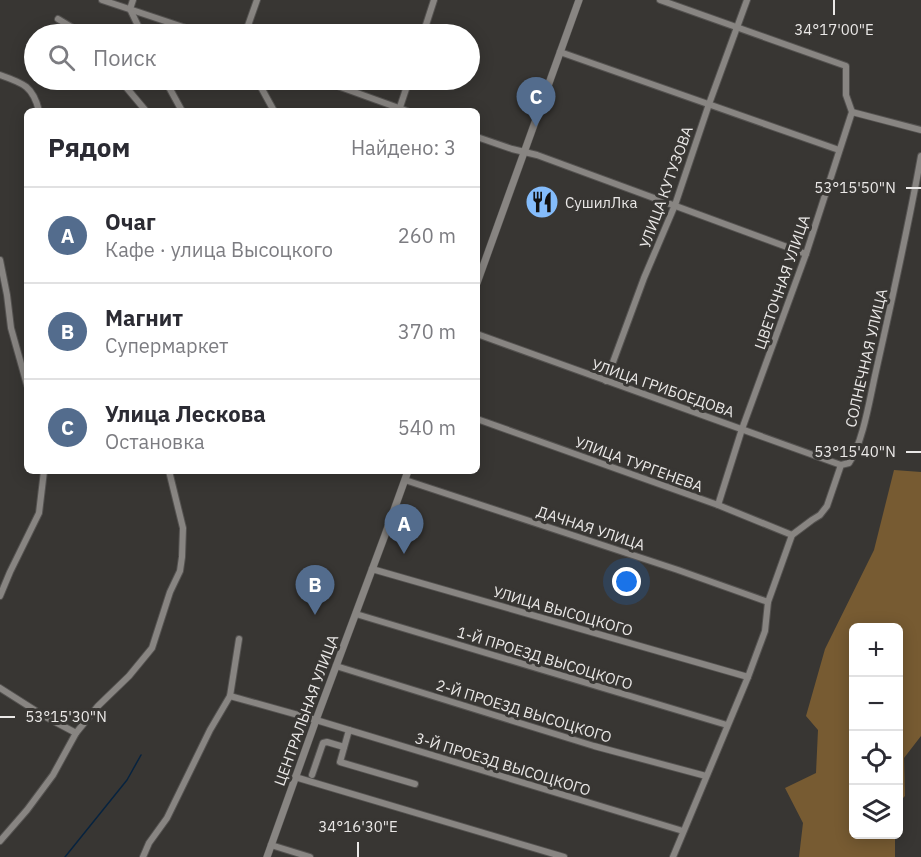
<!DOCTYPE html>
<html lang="ru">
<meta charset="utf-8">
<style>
body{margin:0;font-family:"IBM Plex Sans",sans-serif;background:#f2f2f3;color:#2b2b33}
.controls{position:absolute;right:18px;bottom:18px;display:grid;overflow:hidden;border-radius:9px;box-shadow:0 3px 15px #0003}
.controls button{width:54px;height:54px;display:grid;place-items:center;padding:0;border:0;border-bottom:2px solid #e1e1e2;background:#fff;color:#2b2b33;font:30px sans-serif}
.you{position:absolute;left:627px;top:582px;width:21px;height:21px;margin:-15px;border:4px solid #fff;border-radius:50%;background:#1a73e8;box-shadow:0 0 0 9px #1a73e833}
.badge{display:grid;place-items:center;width:39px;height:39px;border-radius:50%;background:#536c8d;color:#fff;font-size:20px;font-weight:700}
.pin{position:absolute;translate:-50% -50px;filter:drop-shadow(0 2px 3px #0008)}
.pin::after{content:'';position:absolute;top:32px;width:21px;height:18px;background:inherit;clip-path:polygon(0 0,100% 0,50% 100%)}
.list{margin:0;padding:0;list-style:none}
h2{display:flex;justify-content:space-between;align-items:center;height:78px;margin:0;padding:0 24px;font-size:26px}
h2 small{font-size:20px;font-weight:400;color:#7c7c81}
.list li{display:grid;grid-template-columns:39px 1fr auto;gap:18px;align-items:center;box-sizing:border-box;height:96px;padding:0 24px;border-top:2px solid #e1e1e2}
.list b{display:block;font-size:22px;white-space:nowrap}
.list p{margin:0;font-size:20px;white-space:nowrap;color:#7c7c81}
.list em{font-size:20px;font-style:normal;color:#7c7c81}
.icon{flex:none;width:33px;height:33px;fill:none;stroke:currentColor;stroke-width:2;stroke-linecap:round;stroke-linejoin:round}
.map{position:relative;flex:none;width:921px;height:857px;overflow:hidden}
.search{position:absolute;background:#fff;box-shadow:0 3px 15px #0003;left:24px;top:24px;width:456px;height:66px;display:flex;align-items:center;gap:15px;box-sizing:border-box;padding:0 21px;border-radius:33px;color:#7c7c81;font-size:22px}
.panel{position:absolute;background:#fff;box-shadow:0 3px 15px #0003;left:24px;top:108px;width:456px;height:366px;border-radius:9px}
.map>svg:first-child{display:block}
</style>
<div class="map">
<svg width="921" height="857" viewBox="0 0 921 857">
<rect width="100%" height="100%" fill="#383633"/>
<path fill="#775b32" d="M 894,470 L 921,472 L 921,736 L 904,758 L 905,796 L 899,802 L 898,628 L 854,628 L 854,834 L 895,835 L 895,857 L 799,857 L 803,823 L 785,788 L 816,773 L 818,730 L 806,716 L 825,649 L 874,550 Z"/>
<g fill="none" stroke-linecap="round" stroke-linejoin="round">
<path stroke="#07233f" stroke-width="1.5" d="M 65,857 L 127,780 L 141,755"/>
<g stroke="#545250" stroke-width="8">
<g id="minor">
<path d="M 102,0 L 204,34"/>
<path d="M 133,0 L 130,9 L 142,34"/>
<path d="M 660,0 L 846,66 L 846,95 L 852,112 L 806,254 L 742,429 L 718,505"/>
<path d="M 58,19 L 73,28 L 81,34"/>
<path d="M 245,34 L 257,0"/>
<path d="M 423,34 L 434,0"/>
<path d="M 560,52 L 839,150"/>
<path d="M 0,75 C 23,83 33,86 39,111"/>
<path d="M 120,80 L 146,111"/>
<path d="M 165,80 L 182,111"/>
<path d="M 257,80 L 274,111"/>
<path d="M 321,80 L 407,111"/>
<path d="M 399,110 L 409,80"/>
<path d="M 852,112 L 921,130"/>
<path d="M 477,137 L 512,149 L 537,155 L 806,254"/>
<path d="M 0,260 L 7,295 L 11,328 L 27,385"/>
<path d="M 477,334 L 841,465"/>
<path d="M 606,381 L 644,278 L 675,205 L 709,104 L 747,0"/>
<path d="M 477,419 L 718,505 L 792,535"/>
<path d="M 405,480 L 678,570 L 768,602"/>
<path d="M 372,569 L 748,677"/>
<path d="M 0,596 L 10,572 L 39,513 L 44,471"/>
<path d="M 356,614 L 727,725"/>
<path d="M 336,666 L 594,746 L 706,776"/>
<path d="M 0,688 L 44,716 L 76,733"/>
<path d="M 230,696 L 316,720 L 683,831"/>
<path d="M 349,730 L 340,762 L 415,784"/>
<path d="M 312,775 L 323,743 L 327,742 L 344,747"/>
<path d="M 295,777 L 564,857"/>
<path d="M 0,841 L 27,810 L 53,775 L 76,733 L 98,706 L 129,676 L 152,648 L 170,592 L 180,571 L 182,557 L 183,528 L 169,471"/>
<path d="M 271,845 L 310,857"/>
<path d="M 143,857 L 149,843 L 167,818 L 210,730 L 230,696 L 239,639"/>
<path d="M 673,857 L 748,677 L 765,631 L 768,602 L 792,535 L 812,520 L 820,515 L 827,506 L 841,465 L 849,463 C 863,443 870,397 876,371 C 892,300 908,229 921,156"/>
</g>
</g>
<g stroke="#545250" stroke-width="8">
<g id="tertiary">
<path d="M 477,283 L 579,0"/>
<path d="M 267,857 L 316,720 L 385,535 L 408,471"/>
</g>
</g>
<use href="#minor" stroke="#888582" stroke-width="6"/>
<use href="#tertiary" stroke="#888582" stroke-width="7"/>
</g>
<path fill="none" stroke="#eae8e7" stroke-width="2" d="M 834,0 L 834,15M 906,188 L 921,188M 906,452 L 921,452M 0,717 L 15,717M 358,842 L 358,857"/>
<defs>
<g id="restaurant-disc" transform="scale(1.725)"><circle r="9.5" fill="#84bcfb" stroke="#383633"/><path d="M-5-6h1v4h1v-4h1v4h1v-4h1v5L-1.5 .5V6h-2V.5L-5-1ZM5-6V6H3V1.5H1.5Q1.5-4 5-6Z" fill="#111"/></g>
</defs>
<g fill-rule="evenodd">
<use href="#restaurant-disc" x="542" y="202"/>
</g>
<g text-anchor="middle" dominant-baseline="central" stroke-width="6" stroke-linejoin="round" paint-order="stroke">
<g font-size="15" fill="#eae8e7" stroke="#383633">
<text transform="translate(666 187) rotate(-70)">УЛИЦА КУТУЗОВА</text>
<text transform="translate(782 282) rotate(-71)">ЦВЕТОЧНАЯ УЛИЦА</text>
<text transform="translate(866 358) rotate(-77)">СОЛНЕЧНАЯ УЛИЦА</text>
<text transform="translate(663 388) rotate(19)">УЛИЦА ГРИБОЕДОВА</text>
<text transform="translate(639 464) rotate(20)">УЛИЦА ТУРГЕНЕВА</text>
<text transform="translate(591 528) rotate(18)">ДАЧНАЯ УЛИЦА</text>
<text transform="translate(563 611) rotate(16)">УЛИЦА ВЫСОЦКОГО</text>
<text transform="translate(545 658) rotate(17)">1-Й ПРОЕЗД ВЫСОЦКОГО</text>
<text transform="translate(306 710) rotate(-70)">ЦЕНТРАЛЬНАЯ УЛИЦА</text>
<text transform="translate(524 711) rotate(17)">2-Й ПРОЕЗД ВЫСОЦКОГО</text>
<text transform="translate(503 764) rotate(17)">3-Й ПРОЕЗД ВЫСОЦКОГО</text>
</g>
<g font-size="15" fill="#eae8e7" stroke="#383633" text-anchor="start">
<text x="565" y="202">СушилЛка</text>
</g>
</g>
<g font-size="15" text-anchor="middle" fill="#eae8e7" stroke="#383633" stroke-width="6" stroke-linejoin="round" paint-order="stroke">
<text x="834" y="35">34°17'00"E</text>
<text x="855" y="193">53°15'50"N</text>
<text x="855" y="457">53°15'40"N</text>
<text x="66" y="722">53°15'30"N</text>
<text x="358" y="832">34°16'30"E</text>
</g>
</svg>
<div class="controls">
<button>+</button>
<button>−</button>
<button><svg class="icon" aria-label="locate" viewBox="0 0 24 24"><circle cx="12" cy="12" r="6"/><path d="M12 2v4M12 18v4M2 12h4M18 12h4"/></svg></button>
<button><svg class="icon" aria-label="layers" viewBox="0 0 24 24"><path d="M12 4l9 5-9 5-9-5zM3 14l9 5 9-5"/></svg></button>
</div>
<div class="you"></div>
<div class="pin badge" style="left:404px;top:554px">A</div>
<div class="pin badge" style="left:315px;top:615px">B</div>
<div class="pin badge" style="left:536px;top:127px">C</div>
<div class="search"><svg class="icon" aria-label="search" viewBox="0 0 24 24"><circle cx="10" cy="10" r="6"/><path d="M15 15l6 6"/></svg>Поиск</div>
<section class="panel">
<h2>Рядом<small>Найдено: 3</small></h2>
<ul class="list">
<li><span class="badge">A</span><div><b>Очаг</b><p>Кафе · улица Высоцкого</p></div><em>260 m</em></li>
<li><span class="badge">B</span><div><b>Магнит</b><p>Супермаркет</p></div><em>370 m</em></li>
<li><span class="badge">C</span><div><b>Улица Лескова</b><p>Остановка</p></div><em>540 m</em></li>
</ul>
</section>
</div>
